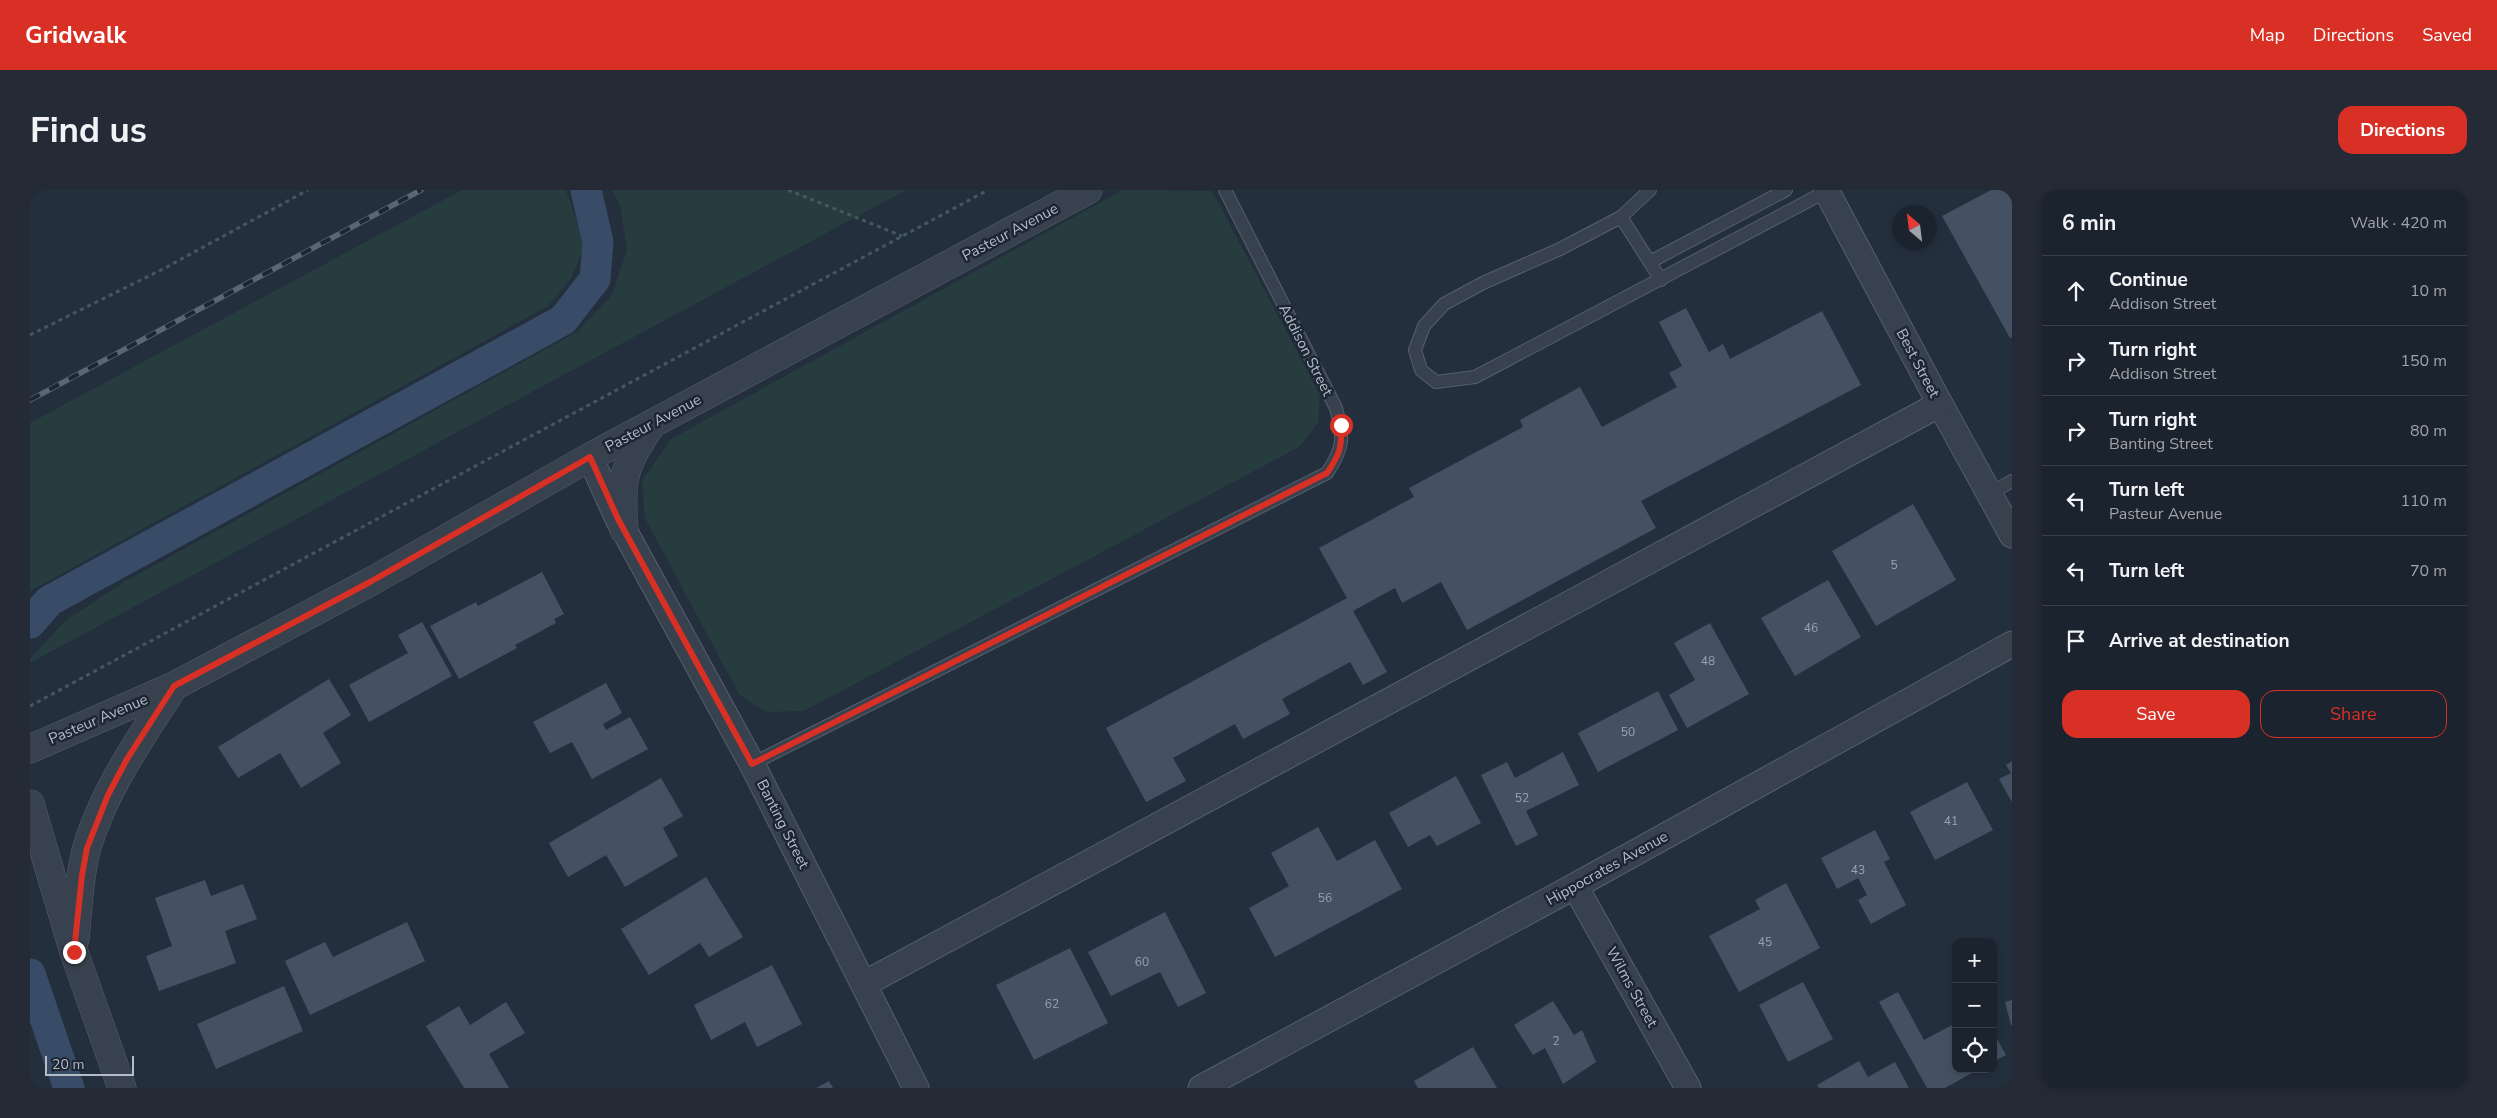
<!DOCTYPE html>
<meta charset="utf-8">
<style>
body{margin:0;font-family:"Nunito Sans",sans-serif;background:#242b36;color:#f1f3f6}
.controls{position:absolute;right:15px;bottom:15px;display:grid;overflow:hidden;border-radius:10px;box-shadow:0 2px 8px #0003}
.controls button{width:45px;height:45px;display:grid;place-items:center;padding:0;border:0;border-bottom:1px solid #39404a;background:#1b232e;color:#f1f3f6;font:25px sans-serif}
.compass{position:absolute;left:1862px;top:15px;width:45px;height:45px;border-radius:50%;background:#1b232e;box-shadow:0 2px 8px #0003;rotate:332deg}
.scale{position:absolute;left:15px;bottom:12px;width:89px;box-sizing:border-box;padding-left:5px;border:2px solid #b4bcc9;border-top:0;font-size:14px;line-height:18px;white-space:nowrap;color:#b4bcc9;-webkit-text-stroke:4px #1d2633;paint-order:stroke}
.stop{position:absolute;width:15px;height:15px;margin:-11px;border:4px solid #d93025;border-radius:50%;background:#fff}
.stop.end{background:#d93025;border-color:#fff;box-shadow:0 1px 5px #0008}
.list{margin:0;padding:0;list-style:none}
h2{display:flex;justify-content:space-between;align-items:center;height:65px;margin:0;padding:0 20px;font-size:21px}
h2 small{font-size:16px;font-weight:400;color:#a0a4aa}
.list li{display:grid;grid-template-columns:32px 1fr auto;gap:15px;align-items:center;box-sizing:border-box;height:70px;padding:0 20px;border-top:1px solid #39404a}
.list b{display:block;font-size:19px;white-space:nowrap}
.list p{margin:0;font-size:16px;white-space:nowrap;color:#a0a4aa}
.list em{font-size:16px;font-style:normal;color:#a0a4aa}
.actions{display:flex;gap:10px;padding:15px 20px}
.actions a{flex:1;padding:11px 0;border:1px solid #d93025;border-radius:15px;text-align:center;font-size:18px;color:#d93025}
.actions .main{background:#d93025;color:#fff}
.icon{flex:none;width:28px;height:28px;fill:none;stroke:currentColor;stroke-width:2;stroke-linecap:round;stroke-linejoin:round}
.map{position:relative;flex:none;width:1982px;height:898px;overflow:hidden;border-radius:15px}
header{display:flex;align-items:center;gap:30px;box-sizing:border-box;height:70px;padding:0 25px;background:#d93025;color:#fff}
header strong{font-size:24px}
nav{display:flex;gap:28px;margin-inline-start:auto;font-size:18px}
.intro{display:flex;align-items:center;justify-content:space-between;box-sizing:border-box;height:120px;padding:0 30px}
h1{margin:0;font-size:35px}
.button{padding:12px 22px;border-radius:15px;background:#d93025;color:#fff;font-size:18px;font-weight:700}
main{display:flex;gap:30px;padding:0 30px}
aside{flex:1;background:#1b232e;border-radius:15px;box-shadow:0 2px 8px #0003}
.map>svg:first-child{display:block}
</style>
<header>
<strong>Gridwalk</strong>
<nav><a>Map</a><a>Directions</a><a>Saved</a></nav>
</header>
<div class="intro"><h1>Find us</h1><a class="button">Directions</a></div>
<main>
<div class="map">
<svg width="1982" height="898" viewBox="0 0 1982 898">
<rect width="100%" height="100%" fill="#242f3e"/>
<g fill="#263c3f">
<path d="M 432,0 L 536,0 L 555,55 L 541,89 L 518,116 L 0,401 L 0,233 Z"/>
<path d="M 582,0 L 876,0 L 0,473 L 0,469 L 36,430 L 94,392 L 547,142 L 582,105 L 597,60 L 590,15 Z"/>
<path d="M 1093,0 L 1182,1 L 1290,205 L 1288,233 L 1269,257 L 774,521 L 736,522 L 709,504 L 615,328 L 612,291 L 641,249 Z"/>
</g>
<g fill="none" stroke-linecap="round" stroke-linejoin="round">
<g stroke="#394c67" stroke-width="31">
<path d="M 0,433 L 19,411 L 533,130 L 565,89 L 568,52 L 556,0"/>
<path d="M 0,784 L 39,898"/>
</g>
</g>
<g fill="#455162">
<path d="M 1961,0 L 1982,0 L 1982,147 L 1980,148 L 1912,26 Z"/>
<path d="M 1656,118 L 1679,162 L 1693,154 L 1700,169 L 1792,121 L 1831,195 L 1611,311 L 1626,338 L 1437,440 L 1411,392 L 1372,413 L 1365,398 L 1323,421 L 1357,482 L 1333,495 L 1320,472 L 1252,509 L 1260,524 L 1213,549 L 1205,534 L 1143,568 L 1156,591 L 1116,612 L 1076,538 L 1317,408 L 1289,358 L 1384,307 L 1379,298 L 1493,237 L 1490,230 L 1550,197 L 1572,237 L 1647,197 L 1639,183 L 1652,176 L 1629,132 Z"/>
<path d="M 1883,314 L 1926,390 L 1846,436 L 1802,361 Z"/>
<path d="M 512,382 L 534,424 L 524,429 L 526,433 L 485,455 L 487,458 L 429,489 L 400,436 L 446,412 L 448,416 Z"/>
<path d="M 1798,390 L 1831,447 L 1765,486 L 1731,428 Z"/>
<path d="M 392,432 L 422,486 L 339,532 L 319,495 L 378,463 L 368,445 Z"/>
<path d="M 1680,433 L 1719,504 L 1657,538 L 1639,505 L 1665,490 L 1644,453 Z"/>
<path d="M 299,489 L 321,525 L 293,543 L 311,573 L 271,598 L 250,563 L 208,588 L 188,557 Z"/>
<path d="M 576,493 L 592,523 L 573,534 L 576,540 L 600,527 L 618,559 L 562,589 L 542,552 L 520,563 L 503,532 Z"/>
<path d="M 1628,501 L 1648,540 L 1568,582 L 1548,543 Z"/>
<path d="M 1533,562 L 1549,595 L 1496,621 L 1508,645 L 1486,656 L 1451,585 L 1477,572 L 1485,588 Z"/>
<path d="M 1982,571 L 1982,612 L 1969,589 L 1981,583 L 1976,575 Z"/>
<path d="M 1426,586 L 1451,633 L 1407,656 L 1400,645 L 1378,657 L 1359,623 Z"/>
<path d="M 631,588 L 653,626 L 633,638 L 648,666 L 595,697 L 576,665 L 538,687 L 519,653 Z"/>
<path d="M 1937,592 L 1963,640 L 1905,670 L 1880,622 Z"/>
<path d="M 1288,637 L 1307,671 L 1345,650 L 1372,699 L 1245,767 L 1219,718 L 1259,696 L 1241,663 Z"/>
<path d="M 1845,640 L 1860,669 L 1854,672 L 1876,715 L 1841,734 L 1828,710 L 1837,705 L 1828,688 L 1807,699 L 1791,668 Z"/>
<path d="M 676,687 L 713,747 L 679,767 L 670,753 L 619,785 L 591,739 Z"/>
<path d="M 175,690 L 181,706 L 213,694 L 227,729 L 195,741 L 206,773 L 129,801 L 116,766 L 142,756 L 125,708 Z"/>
<path d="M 1756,693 L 1790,758 L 1709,802 L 1679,746 L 1730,719 L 1725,710 Z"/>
<path d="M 1135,722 L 1176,803 L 1148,817 L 1130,782 L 1081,806 L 1058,762 Z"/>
<path d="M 377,732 L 395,771 L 280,825 L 255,771 L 295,752 L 303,767 Z"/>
<path d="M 1040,758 L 1078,833 L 1004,870 L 966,795 Z"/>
<path d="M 742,775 L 772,834 L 727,857 L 715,832 L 681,850 L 664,815 Z"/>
<path d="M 1773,792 L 1803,849 L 1758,872 L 1729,815 Z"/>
<path d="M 254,796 L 273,841 L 186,879 L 167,834 Z"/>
<path d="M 1868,802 L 1894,850 L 1926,833 L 1926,879 L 1949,879 L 1915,898 L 1897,898 L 1849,812 Z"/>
<path d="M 1982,810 L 1982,835 L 1981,835 L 1975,812 Z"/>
<path d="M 1523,811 L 1544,845 L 1552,840 L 1566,872 L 1533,894 L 1515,858 L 1503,865 L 1484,835 Z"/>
<path d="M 476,812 L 495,843 L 459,864 L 479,898 L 434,898 L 396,836 L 429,816 L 440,835 Z"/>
<path d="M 1963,842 L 1976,865 L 1963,872 Z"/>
<path d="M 1443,857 L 1467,898 L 1388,898 L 1384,891 Z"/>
<path d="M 1829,871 L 1838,887 L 1865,872 L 1879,898 L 1789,898 L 1787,895 Z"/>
<path d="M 799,891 L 803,898 L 786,898 Z"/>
</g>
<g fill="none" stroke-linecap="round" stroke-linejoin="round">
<g stroke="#565f6c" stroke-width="14">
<g id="service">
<path d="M 1620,0 L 1591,27 L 1530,59 L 1453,93 L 1414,114 L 1394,136 L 1385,160 L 1391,180 L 1406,192 L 1445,187 L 1797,1"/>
<path d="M 1591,27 L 1631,90"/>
<path d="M 1620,72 L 1756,0"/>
<path d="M 1959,304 L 1982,291"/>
<path d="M 722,574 L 1297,283 C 1314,258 1314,247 1306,218 L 1195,0"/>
</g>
</g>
<g stroke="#565f6c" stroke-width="27">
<g id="minor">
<path d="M 1796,0 L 1910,214 L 1982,345"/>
<path d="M 560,267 L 588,329 L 722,574 L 886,898"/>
<path d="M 1545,696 L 1658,898"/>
<path d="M 834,794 L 1910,214"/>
<path d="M 1171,898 L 1545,696 L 1982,454"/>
</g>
</g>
<g stroke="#565f6c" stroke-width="29">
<g id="tertiary">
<path d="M 594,340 C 590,288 593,278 621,235"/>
<path d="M 0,559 L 144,496 L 340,392 L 560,267 L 1058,0"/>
<path d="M 0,614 L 44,762 L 92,898"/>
<path d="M 45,749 C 48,719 49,686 57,657 C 75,598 111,548 144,496"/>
</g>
</g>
<g stroke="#44595c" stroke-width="3" stroke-dasharray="4 4" stroke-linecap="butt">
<path d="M 758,0 L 872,46"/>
<path d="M 0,145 L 133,79 L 278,0"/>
<path d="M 0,516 L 958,0"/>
</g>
<use href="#service" stroke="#38414e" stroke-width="12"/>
<use href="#minor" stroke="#38414e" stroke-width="25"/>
<use href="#tertiary" stroke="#38414e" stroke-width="28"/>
<g stroke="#5a6575" stroke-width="5.5">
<path id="rail" d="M 0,210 L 391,0"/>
</g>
<use href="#rail" stroke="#1d2633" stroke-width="4" stroke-dasharray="11" stroke-linecap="butt"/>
</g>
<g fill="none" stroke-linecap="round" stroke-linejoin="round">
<path stroke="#d93025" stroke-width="6" d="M 44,762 L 52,685 L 57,658 L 78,605 L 97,569 L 144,496 L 340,392 L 560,267 L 588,329 L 722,574 L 1297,283 C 1310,264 1312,258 1311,235"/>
</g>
<g text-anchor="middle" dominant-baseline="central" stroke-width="5" stroke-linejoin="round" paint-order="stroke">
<g font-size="12" fill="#98a1af">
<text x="1864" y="375">5</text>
<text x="1781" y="438">46</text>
<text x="1678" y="471">48</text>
<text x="1598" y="542">50</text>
<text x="1492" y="608">52</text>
<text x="1921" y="631">41</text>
<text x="1828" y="680">43</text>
<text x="1295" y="708">56</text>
<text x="1735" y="752">45</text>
<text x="1112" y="772">60</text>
<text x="1022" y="814">62</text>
<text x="1526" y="851">2</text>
</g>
<g font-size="15" fill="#b4bcc9" stroke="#1d2633">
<text transform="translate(980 42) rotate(-28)">Pasteur Avenue</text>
<text transform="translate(1276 160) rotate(63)">Addison Street</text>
<text transform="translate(1888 173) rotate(62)">Best Street</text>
<text transform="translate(623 233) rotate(-28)">Pasteur Avenue</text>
<text transform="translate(68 529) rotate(-23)">Pasteur Avenue</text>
<text transform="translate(753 634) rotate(63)">Banting Street</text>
<text transform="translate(1577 678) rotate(-29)">Hippocrates Avenue</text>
<text transform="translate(1602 797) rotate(61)">Wilms Street</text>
</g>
</g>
</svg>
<div class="controls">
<button>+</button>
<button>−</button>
<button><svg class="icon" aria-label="locate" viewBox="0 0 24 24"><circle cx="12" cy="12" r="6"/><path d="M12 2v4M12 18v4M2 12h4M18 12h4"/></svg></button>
</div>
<svg class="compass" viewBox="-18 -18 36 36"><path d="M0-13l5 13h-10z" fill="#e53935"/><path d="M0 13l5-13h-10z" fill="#a0a4aa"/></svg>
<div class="scale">20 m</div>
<div class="stop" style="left:1311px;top:235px"></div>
<div class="stop end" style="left:44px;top:762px"></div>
</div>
<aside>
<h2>6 min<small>Walk · 420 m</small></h2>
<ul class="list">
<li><svg class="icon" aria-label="ahead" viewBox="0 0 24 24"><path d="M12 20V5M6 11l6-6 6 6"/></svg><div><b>Continue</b><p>Addison Street</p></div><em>10 m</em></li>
<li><svg class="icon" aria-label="right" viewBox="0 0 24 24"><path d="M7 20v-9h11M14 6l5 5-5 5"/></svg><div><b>Turn right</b><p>Addison Street</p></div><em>150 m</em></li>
<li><svg class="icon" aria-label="right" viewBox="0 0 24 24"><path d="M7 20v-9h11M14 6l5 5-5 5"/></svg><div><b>Turn right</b><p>Banting Street</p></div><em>80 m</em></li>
<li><svg class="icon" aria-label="left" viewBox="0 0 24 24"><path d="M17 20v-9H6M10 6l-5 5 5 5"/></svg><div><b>Turn left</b><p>Pasteur Avenue</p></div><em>110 m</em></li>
<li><svg class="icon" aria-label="left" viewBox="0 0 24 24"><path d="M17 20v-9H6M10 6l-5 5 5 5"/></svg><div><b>Turn left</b></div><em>70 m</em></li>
<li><svg class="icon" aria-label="arrive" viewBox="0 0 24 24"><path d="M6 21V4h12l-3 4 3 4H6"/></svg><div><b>Arrive at destination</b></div></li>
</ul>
<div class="actions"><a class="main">Save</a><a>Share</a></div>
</aside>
</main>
